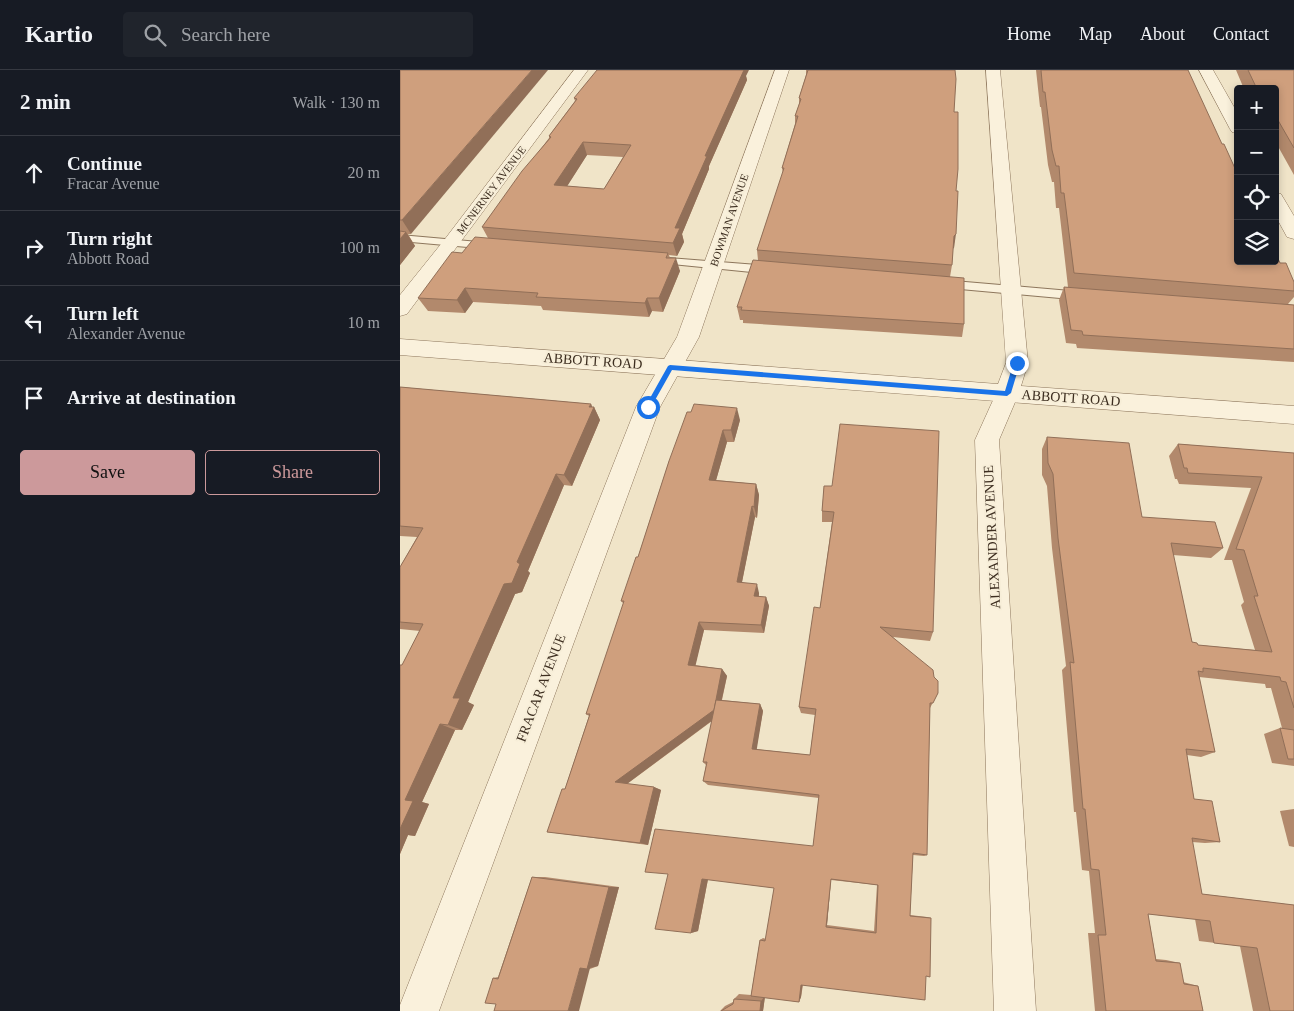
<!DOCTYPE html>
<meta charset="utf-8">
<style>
body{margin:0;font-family:Georgia,serif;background:#20242c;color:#f1f3f6}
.controls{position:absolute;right:15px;top:15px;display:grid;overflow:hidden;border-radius:5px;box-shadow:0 2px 8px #0003}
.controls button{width:45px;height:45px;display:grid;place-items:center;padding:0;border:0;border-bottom:1px solid #363941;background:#171b24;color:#f1f3f6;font:25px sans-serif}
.stop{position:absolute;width:15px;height:15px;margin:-11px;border:4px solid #1a73e8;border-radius:50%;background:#fff}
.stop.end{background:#1a73e8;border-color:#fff;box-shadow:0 1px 5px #0008}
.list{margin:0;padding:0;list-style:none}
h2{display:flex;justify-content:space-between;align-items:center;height:65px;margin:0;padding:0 20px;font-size:21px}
h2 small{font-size:16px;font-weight:400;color:#9ea1a6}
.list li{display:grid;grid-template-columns:32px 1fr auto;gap:15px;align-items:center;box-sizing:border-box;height:75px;padding:0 20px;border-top:1px solid #363941}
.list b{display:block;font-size:19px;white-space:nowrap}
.list p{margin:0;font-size:16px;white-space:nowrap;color:#9ea1a6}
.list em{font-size:16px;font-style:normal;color:#9ea1a6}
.actions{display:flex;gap:10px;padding:15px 20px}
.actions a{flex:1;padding:11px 0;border:1px solid #cc999b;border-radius:5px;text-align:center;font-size:18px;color:#cc999b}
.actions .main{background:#cc999b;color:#111}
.icon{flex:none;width:28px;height:28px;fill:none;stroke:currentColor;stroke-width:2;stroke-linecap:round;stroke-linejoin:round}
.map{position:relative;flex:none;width:894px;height:941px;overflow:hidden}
header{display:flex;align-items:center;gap:30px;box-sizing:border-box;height:70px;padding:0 25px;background:#171b24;border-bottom:1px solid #363941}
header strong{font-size:24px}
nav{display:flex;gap:28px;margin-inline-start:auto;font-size:18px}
.search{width:350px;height:45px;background:#20242c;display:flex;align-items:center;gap:12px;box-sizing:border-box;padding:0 18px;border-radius:5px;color:#9ea1a6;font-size:19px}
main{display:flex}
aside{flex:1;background:#171b24}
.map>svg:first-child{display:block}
</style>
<header>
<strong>Kartio</strong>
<div class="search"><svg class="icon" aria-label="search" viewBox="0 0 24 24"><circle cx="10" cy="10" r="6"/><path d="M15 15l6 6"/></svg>Search here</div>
<nav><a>Home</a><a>Map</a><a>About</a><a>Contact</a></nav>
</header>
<main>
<aside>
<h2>2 min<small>Walk · 130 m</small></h2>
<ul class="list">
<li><svg class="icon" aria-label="ahead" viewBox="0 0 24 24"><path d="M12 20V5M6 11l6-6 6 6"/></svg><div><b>Continue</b><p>Fracar Avenue</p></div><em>20 m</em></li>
<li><svg class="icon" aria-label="right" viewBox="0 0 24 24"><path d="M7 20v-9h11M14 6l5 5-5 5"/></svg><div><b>Turn right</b><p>Abbott Road</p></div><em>100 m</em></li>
<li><svg class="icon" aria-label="left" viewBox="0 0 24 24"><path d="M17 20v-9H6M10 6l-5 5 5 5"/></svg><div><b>Turn left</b><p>Alexander Avenue</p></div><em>10 m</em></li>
<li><svg class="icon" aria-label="arrive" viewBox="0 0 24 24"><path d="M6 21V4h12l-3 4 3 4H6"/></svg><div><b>Arrive at destination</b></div></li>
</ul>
<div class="actions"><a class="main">Save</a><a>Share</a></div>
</aside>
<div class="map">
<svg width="894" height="941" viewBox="0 0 894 941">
<rect width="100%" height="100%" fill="#f0e4c8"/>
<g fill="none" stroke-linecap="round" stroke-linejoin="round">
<g stroke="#8d765c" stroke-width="2">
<g id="service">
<path d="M 0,165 L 90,173 L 96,176 L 90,179 L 0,171 Z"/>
<path d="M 256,187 L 371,196 L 377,200 L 371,204 L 252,192 L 250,190 Z"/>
<path d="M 542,210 L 682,222 L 688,226 L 682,230 L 538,217 L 536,214 L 538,211 Z"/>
</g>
</g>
<g stroke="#8d765c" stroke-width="1">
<g id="minor">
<path d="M 174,0 L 188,0 L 7,244 L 0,246 L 0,225 L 45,169 Z"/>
<path d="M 375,0 L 389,0 L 299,267 L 260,337 L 39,941 L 0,941 L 0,935 L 236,337 L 277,267 Z"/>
<path d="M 799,0 L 813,0 L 838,44 L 838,64 L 832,62 L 830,59 Z"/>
<path d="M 875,123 L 881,124 L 894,146 L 894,169 L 887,167 L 875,145 Z"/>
<path d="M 607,315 L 615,317 L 619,323 L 599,370 L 636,941 L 594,941 L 575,370 L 599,317 Z"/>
</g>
</g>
<g stroke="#8d765c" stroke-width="1">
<path id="tertiary" d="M 586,0 L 600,0 L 628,293 L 621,316 L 894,336 L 894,354 L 0,285 L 0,269 L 598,314 L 606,293 Z"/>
</g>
<use href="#service" fill="#faf1dc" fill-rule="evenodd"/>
<use href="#minor" fill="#faf1dc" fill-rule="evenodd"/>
<use href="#tertiary" fill="#faf1dc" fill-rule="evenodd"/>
</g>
<g fill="#b2896c" fill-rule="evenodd">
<path d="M 0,0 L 11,164 L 8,164 L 15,176 L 0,195 Z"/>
<path d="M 406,0 L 555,0 L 554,42 L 556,121 L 554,178 L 553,178 L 552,195 L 550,207 L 564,254 L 562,267 L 343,253 L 343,250 L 340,250 L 337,237 L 358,190 L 357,180 L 383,103 L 382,98 L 395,54 L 395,46 L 399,34 L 399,28 L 406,5 Z"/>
<path d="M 636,0 L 788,0 L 838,191 L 880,193 L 894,212 L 894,227 L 888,234 L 894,235 L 894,292 L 677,278 L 676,274 L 666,273 L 659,230 L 664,217 L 668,217 L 659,138 L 656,138 L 654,112 L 652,112 L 648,95 L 641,37 L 640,37 Z"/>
<path d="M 836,0 L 894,0 L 894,105 L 875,71 L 875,19 L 844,19 Z"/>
<path d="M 346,6 L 347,10 L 309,96 L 309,99 L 282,164 L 284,172 L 277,186 L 269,185 L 270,188 L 280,201 L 263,242 L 252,241 L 249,247 L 143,240 L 141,236 L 73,232 L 65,243 L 28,241 L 18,228 L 62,183 L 88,168 L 82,157 L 149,68 L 149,66 L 175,31 L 174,28 ZM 187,85 L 223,87 L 204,119 L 167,116 Z"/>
<path d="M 0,317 L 191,334 L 192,337 L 194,337 L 200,350 L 172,416 L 164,415 L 128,501 L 130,503 L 122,522 L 115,524 L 68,632 L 74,635 L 62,660 L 55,660 L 22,732 L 29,734 L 15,766 L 8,765 L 0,784 L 0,595 L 2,595 L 20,561 L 0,559 L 0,497 L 17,467 L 0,466 Z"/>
<path d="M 340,350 L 334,372 L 327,372 L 316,410 L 356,414 L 359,425 L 357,448 L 355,447 L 342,512 L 359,523 L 359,527 L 366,527 L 369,536 L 364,563 L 304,560 L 295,595 L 322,599 L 327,606 L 322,630 L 360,634 L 363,641 L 356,679 L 410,685 L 415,645 L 401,643 L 399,637 L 420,538 L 432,452 L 422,452 L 422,441 L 424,416 L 533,562 L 530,571 L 493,567 L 538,623 L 530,638 L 527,785 L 524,786 L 513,785 L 510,845 L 527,847 L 531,848 L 526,906 L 403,915 L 401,927 L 399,932 L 365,927 L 363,941 L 320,941 L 325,936 L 333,932 L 334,929 L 339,924 L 351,925 L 360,870 L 363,868 L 366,869 L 374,818 L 308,809 L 298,861 L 291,863 L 268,804 L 413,776 L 419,728 L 308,715 L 303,711 L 306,695 L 303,692 L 312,651 L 227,714 L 254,717 L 261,720 L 248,775 L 147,762 L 165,719 L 189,646 L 186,644 L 224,534 L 221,531 L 238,487 L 269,391 ZM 431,810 L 477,815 L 474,861 L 427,855 Z"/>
<path d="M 647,367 L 742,447 L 823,478 L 811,488 L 773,485 L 792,572 L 798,575 L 855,580 L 841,535 L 844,532 L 832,490 L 824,490 L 851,418 L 779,414 L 777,409 L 775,409 L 769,386 L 778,374 L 894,383 L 894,696 L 872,693 L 864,664 L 880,658 L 882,658 L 871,618 L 866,618 L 865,614 L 799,607 L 815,682 L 801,687 L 787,685 L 794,729 L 820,772 L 805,773 L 792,772 L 802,824 L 894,835 L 894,941 L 853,941 L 840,876 L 799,871 L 795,849 L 748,844 L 756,889 L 766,890 L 780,893 L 783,912 L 798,916 L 803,941 L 695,941 L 688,863 L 695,863 L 689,801 L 682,800 L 676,742 L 674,742 L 662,600 L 666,596 L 652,478 L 647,416 L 642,405 L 642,379 Z"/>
<path d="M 894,739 L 894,777 L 889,776 L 880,741 Z"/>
<path d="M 132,807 L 145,807 L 219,817 L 198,896 L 96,934 L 93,908 L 98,907 Z"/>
</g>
<g fill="#916f58">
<path d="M 132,0 L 148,0 L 11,164 L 2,150 Z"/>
<path d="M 343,0 L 349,0 L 346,6 L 347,10 L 309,96 L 309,99 L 282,164 L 284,172 L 277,186 L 273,173 L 275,158 L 305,86 Z"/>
<path d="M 183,72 L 187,85 L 159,129 L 154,115 Z"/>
<path d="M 6,162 L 15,176 L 0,195 L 0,168 Z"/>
<path d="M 556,164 L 554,178 L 552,179 L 554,166 Z"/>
<path d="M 276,188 L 280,201 L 263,242 L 259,228 Z"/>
<path d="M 65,218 L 73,232 L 65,243 L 57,230 Z"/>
<path d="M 247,228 L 252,241 L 249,247 L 245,233 Z"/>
<path d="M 191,334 L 193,339 L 194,337 L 200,350 L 172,416 L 164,405 Z"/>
<path d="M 337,338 L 340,350 L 334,372 L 331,360 Z"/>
<path d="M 323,360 L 327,372 L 313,421 L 309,410 Z"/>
<path d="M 156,404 L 164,415 L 128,501 L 130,503 L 122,522 L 115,524 L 68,632 L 74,635 L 62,660 L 48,655 L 53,628 L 104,514 L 117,492 Z"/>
<path d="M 356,414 L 359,425 L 357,448 L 354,437 Z"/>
<path d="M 352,436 L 355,447 L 340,522 L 337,512 Z"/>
<path d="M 357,514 L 359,523 L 357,536 L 354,526 Z"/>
<path d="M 366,527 L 369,536 L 364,563 L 361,555 Z"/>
<path d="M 299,552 L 304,560 L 294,602 L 288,595 Z"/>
<path d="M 322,599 L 327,606 L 318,646 L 224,716 L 215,712 Z"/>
<path d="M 360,634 L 363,641 L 356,684 L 352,679 Z"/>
<path d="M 40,654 L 55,660 L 22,732 L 29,734 L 15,766 L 8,765 L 0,784 L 0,759 L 5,730 Z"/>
<path d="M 254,717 L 261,720 L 248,775 L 240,773 Z"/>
<path d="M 302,809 L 308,809 L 298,861 L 291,863 Z"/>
<path d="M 431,809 L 431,810 L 427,855 L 426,857 Z"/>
<path d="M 209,817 L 219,817 L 198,896 L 190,898 L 179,941 L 168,941 L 180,898 Z"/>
<path d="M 403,910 L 401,927 L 399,932 L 401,915 Z"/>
<path d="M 365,926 L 363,941 L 360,941 L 361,931 Z"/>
</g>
<g fill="#cf9f7d" stroke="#916f58" fill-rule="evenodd">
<path d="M 0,0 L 132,0 L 2,150 L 0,150 Z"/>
<path d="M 197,0 L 344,0 L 305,86 L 307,86 L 275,158 L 280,158 L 273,173 L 82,157 L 122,101 L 151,67 L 149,66 L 177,29 L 174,28 ZM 183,72 L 231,75 L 204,119 L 154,115 Z"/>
<path d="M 408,0 L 555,0 L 556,9 L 554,42 L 558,42 L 558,99 L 556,121 L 558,121 L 556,164 L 554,166 L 552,195 L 357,180 L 384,98 L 382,98 L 398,46 L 395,46 L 401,29 L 399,28 Z"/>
<path d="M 641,0 L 788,0 L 822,74 L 824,74 L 838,105 L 838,191 L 875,191 L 875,182 L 880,193 L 886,193 L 894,212 L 894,221 L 674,203 L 664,123 L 661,123 L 659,96 L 656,96 L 652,80 L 645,22 L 643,22 Z"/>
<path d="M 848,0 L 894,0 L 894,78 L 875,45 L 875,19 L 857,19 Z"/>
<path d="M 0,161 L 6,162 L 0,169 Z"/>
<path d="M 75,167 L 268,183 L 266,188 L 276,188 L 259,228 L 247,228 L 245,233 L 136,227 L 138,223 L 65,218 L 57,230 L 18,228 L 52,182 L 62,183 Z"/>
<path d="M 353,190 L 564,208 L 564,254 L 341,240 L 342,237 L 337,237 Z"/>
<path d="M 664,217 L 894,235 L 894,279 L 683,265 L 682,261 L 671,260 Z"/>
<path d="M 0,317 L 191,334 L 189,337 L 194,337 L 164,405 L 156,404 L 117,492 L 120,494 L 112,513 L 104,514 L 53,628 L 60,628 L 48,655 L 40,654 L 5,730 L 13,731 L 0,759 L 0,595 L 2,595 L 23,554 L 0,552 L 0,497 L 23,458 L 0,456 Z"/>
<path d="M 294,334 L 337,338 L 331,360 L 323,360 L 309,410 L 356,414 L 354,437 L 352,436 L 337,512 L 357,514 L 354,526 L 366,527 L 361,555 L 299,552 L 288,595 L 322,599 L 314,640 L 215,712 L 254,717 L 240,773 L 147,762 L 162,719 L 165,719 L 190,644 L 186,644 L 224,531 L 221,531 L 236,487 L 238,487 L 269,391 L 287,342 L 291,342 Z"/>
<path d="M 440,354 L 539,361 L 533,562 L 480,557 L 533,600 L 534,607 L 538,611 L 538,623 L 533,633 L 530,633 L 527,785 L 513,783 L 510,846 L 531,848 L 530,907 L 526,906 L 525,930 L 401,915 L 399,932 L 351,926 L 360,870 L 365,871 L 374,818 L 302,809 L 291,863 L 255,859 L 268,804 L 245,802 L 255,759 L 413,776 L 419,725 L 303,711 L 307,692 L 303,692 L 316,630 L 360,634 L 352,679 L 410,685 L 416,639 L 399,637 L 414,537 L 420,538 L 434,442 L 422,441 L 424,416 L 432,416 ZM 431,809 L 478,815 L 476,863 L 426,857 Z"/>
<path d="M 647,367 L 729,373 L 742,447 L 815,452 L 823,478 L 771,473 L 792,572 L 797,573 L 798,575 L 872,582 L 854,526 L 858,526 L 844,480 L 836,479 L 862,407 L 788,403 L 787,398 L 784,398 L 778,374 L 894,383 L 894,638 L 886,612 L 881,611 L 880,607 L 803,598 L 803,602 L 798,601 L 815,682 L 786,679 L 794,729 L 812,731 L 820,772 L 792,768 L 802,824 L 894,835 L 894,941 L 870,941 L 857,878 L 814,873 L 810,851 L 748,844 L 756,891 L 780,893 L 784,914 L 798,916 L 803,941 L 706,941 L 698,865 L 706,865 L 699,800 L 691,799 L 685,739 L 683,739 L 670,592 L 674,593 L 658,468 L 653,404 L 648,393 Z"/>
<path d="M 880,658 L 894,660 L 894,689 L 888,689 Z"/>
<path d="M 132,807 L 209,817 L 187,899 L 180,898 L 168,941 L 94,941 L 96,934 L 85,933 L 93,908 L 98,909 Z"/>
<path d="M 334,929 L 361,931 L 360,941 L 321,941 L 333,934 Z"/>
</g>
<path fill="#1a73e8" d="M 614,291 L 620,293 L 611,323 L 607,326 L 272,300 L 250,339 L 245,337 L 268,296 L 270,295 L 605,321 Z"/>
<g text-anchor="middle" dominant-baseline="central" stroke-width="4" stroke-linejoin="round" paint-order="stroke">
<g font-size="11" fill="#3d2e20" stroke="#f7eed8">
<text transform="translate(91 120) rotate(-53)">MCNERNEY AVENUE</text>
<text transform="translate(329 150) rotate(-71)">BOWMAN AVENUE</text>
</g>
<g font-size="14" fill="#3d2e20" stroke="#f7eed8">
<text transform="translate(193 291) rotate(4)">ABBOTT ROAD</text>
<text transform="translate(671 328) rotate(4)">ABBOTT ROAD</text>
<text transform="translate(592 467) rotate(-93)">ALEXANDER AVENUE</text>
<text transform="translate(141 618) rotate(-69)">FRACAR AVENUE</text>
</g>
</g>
</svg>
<div class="controls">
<button>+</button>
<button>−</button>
<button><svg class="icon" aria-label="locate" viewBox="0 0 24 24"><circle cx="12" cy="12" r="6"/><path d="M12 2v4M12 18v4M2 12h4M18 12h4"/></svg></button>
<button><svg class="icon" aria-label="layers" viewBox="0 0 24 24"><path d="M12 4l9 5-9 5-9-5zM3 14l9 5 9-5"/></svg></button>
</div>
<div class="stop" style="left:248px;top:337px"></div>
<div class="stop end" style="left:617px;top:293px"></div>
</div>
</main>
